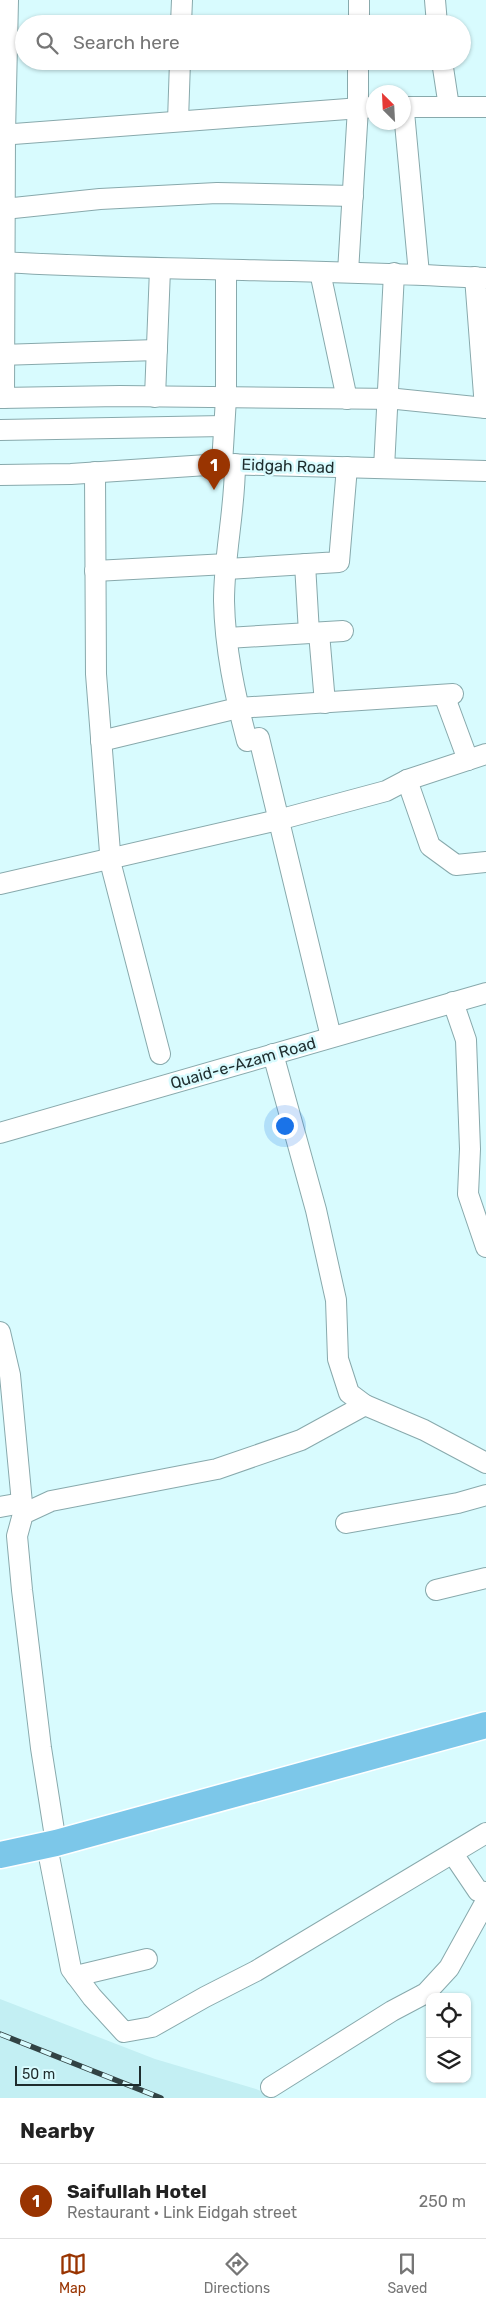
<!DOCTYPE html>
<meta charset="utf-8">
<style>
body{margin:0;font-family:Rubik,sans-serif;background:#f2f2f2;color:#222}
.controls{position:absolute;right:15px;bottom:15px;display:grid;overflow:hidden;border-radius:10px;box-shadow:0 1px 4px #0004}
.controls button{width:45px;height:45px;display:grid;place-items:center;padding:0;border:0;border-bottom:1px solid #e0e0e0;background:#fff;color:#222;font:25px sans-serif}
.compass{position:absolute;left:366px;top:85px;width:45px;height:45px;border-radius:50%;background:#fff;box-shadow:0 1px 4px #0004;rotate:336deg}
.scale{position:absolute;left:15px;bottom:12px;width:126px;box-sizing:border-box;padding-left:5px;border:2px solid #1e2c2d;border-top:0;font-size:14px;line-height:18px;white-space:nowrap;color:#1e2c2d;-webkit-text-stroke:4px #d8fbfe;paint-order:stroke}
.you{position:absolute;left:284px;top:1125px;width:18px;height:18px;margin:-12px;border:4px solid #fff;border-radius:50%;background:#1a73e8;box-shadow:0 0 0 8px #1a73e833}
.badge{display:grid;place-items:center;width:32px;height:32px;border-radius:50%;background:#993401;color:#fff;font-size:16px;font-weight:700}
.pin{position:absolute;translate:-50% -41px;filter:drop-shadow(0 1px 2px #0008)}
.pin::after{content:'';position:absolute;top:26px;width:18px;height:15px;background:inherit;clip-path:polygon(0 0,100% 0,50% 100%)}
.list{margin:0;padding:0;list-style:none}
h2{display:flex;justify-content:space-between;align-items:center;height:65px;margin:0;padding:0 20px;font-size:21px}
h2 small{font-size:16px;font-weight:400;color:#767676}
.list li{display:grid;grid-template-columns:32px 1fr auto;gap:15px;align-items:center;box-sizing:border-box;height:75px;padding:0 20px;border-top:1px solid #e0e0e0}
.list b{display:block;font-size:19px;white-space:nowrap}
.list p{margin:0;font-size:16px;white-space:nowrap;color:#767676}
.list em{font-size:16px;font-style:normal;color:#767676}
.icon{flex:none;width:28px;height:28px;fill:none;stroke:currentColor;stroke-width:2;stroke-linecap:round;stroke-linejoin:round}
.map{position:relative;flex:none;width:486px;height:2098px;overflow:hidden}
.search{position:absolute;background:#fff;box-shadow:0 1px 4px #0004;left:15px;right:15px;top:15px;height:55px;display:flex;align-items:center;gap:12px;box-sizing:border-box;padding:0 18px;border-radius:28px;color:#767676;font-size:19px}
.sheet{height:140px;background:#fff}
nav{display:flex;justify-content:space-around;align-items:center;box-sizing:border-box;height:70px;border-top:1px solid #e0e0e0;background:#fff;font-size:14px;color:#767676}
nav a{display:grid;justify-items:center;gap:2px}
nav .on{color:#993401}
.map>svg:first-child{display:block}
</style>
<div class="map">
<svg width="486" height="2098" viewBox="0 0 486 2098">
<rect width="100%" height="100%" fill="#d8fbfe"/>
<path fill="#c3eff3" d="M 0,1999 L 155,2059 L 256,2089 L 277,2098 L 0,2098 Z"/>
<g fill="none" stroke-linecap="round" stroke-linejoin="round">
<g stroke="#88a9ac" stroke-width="22">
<g id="minor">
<path d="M 435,0 L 437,24"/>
<path d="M 181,24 L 182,0"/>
<path d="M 359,24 L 359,0"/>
<path d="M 442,61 L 449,107"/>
<path d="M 404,107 L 486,107"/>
<path d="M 404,112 L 419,274"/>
<path d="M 178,121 L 180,61"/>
<path d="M 0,135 L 374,107"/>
<path d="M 4,209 L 100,199 L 217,193 L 353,196"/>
<path d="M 0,262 C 162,271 324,269 486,278"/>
<path d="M 320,272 L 347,399"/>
<path d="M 348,272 L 358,108 L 358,61"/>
<path d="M 475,277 L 485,408"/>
<path d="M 0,355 L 157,350"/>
<path d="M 155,397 L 160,269"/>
<path d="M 0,398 L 120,396 L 397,399 L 486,408"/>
<path d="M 4,398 L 5,134 L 8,0"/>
<path d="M 0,430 L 224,426"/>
<path d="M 222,464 L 226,398 L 226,270"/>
<path d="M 235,464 C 235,510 224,555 224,601 C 225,649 235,695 247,741 L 259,738 L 331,1037"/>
<path d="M 384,468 L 394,273"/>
<path d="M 95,472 L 96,674 L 111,865 L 160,1054"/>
<path d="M 0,475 L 71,474 L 222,464 L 486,471"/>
<path d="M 305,564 L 309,633"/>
<path d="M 227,569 L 339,562 L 347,467"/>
<path d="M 95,571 L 227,564"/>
<path d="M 319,633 L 325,703"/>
<path d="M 227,638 L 343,631"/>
<path d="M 444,695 L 468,760"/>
<path d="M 101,741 L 238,708 L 453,694"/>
<path d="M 407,780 L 430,846 L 456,865 L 486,862"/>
<path d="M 0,884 L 278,820 L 386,791 L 407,780 L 486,754"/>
<path d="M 453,1002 L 466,1040 L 470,1149 L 468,1194 L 486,1247"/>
<path d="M 273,1054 L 316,1210 L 336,1300 L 338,1359 L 349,1393 L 365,1405"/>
<path d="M 0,1133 L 486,993"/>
<path d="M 0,1332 L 10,1375 L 23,1514"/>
<path d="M 0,1507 L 22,1503"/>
<path d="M 346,1523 L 458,1503 L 486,1495"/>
<path d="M 436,1590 L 486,1578"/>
<path d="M 56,1843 L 41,1748 L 22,1590 L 17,1536 L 23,1514 L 51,1501 L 217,1469 L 301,1440 L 365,1405 L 424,1430 L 486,1463"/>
<path d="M 47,1846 L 71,1969 L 92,1997 L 124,2032 L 152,2027 L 205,1997 L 256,1971 L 486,1833"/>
<path d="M 453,1854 L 478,1891 L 486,1892"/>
<path d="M 76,1976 L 147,1959"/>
<path d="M 271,2087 L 392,2011 L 426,1993 L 449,1968 L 486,1901"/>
</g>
</g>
<g stroke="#fff" stroke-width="29">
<path id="major" d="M 0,1855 L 56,1843 L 486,1725"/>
</g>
<use href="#minor" stroke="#fff" stroke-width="20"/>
<use href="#major" stroke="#7cc7e9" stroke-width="26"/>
<g stroke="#324344" stroke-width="5.5">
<path id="rail" d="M 0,2034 L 161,2098"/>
</g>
<use href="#rail" stroke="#d8fbfe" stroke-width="4" stroke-dasharray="11" stroke-linecap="butt"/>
</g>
<g text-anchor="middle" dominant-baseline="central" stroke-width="5" stroke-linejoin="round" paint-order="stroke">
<g font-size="16" fill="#1e2c2d" stroke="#d8fbfe">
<text transform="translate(288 466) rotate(2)">Eidgah Road</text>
<text transform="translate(243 1063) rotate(-16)">Quaid-e-Azam Road</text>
</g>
</g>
</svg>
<div class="controls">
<button><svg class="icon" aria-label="locate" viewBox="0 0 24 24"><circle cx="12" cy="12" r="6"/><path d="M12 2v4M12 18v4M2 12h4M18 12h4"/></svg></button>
<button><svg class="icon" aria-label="layers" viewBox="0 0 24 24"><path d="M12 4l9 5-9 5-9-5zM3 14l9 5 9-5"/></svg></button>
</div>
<svg class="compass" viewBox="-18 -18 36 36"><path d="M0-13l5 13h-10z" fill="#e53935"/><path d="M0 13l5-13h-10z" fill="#767676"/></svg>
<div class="scale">50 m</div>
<div class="you"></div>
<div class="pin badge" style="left:214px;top:490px">1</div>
<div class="search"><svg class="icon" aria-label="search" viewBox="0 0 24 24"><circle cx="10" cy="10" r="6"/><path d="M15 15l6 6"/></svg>Search here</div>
</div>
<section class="sheet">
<h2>Nearby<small></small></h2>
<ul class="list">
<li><span class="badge">1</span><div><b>Saifullah Hotel</b><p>Restaurant · Link Eidgah street</p></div><em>250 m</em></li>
</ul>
</section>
<nav>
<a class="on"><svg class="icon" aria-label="map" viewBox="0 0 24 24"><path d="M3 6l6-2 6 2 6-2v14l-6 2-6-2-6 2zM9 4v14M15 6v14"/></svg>Map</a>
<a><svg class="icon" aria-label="directions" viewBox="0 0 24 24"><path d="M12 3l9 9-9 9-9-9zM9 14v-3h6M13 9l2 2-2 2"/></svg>Directions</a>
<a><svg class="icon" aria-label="saved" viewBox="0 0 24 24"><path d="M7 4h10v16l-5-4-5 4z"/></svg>Saved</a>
</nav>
